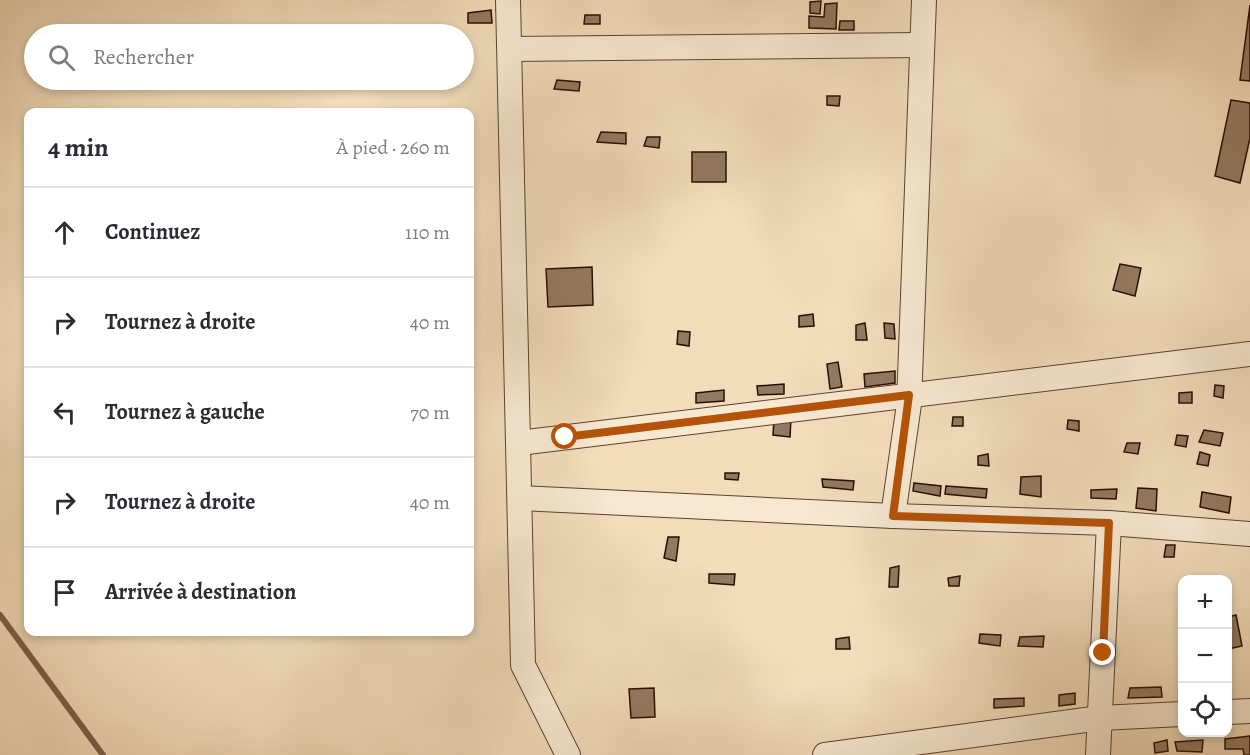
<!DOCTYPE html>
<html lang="fr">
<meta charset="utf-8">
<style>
body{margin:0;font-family:Alegreya,serif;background:#f2f2f3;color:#2b2b33}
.controls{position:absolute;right:18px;bottom:18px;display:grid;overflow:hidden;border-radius:12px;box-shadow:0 3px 9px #0003}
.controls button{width:54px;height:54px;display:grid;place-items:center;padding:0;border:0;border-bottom:2px solid #e1e1e2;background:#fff;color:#2b2b33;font:30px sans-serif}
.stop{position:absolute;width:18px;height:18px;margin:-14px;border:4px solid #b45309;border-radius:50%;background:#fff}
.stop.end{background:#b45309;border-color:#fff;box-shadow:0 2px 6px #0008}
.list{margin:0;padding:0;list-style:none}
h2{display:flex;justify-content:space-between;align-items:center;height:78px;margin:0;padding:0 24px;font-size:26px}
h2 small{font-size:20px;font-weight:400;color:#7c7c81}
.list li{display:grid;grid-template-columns:39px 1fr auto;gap:18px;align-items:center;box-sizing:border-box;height:90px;padding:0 24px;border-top:2px solid #e1e1e2}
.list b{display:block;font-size:22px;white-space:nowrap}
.list em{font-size:20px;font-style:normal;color:#7c7c81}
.icon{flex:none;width:33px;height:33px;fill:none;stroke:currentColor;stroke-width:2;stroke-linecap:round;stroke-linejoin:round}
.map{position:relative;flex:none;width:1250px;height:755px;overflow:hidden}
.search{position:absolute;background:#fff;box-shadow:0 3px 9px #0003;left:24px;top:24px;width:450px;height:66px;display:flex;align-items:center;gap:15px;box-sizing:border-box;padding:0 21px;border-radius:33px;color:#7c7c81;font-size:22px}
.panel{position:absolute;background:#fff;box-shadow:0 3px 9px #0003;left:24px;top:108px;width:450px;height:528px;border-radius:12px}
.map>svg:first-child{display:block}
</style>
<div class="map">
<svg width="1250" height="755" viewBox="0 0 1250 755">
<rect width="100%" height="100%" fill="#f2dcba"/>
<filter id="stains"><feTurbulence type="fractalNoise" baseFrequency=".00333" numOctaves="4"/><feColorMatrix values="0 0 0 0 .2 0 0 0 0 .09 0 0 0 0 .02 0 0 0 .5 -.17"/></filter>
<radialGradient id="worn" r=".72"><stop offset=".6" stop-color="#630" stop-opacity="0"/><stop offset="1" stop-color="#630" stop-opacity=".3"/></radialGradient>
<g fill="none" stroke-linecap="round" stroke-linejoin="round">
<path stroke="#79604a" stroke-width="6" d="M 0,615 L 103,755"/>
</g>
<g fill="#927961" stroke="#2a0e00" stroke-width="1.5">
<path d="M 821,1 L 820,14 L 810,13 L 810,2 Z"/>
<path d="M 837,3 L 836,29 L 809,28 L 809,16 L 824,17 L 825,4 Z"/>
<path d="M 1250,5 L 1250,81 L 1240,80 Z"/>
<path d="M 491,10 L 492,23 L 468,23 L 468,13 Z"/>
<path d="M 585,15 L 600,15 L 600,24 L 584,24 Z"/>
<path d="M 840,21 L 854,21 L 854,30 L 839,30 Z"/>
<path d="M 557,80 L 580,82 L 579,91 L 554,89 Z"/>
<path d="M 827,96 L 840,96 L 839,106 L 827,105 Z"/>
<path d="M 1231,100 L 1250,103 L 1250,138 L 1240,183 L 1215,176 Z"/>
<path d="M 601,132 L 626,133 L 626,144 L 597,142 Z"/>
<path d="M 647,137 L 660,137 L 659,148 L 644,146 Z"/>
<rect x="692" y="152" width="34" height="30"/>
<path d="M 1120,264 L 1141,268 L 1135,296 L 1113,290 Z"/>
<path d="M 592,267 L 593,305 L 548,307 L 546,269 Z"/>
<path d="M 813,314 L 814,326 L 799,327 L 799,316 Z"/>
<path d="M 865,323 L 867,340 L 856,340 L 856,325 Z"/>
<path d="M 884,323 L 894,324 L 895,339 L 885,338 Z"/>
<path d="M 678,331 L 690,332 L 689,346 L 677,344 Z"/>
<path d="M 838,362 L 842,387 L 830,389 L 827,364 Z"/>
<path d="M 895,371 L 895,383 L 865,387 L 864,374 Z"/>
<path d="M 784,384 L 784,394 L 758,395 L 757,386 Z"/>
<path d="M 1215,385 L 1224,386 L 1223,398 L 1214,396 Z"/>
<path d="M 724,390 L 724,401 L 696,403 L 696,393 Z"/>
<path d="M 1192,392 L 1192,403 L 1179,403 L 1179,393 Z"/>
<path d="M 953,417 L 963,417 L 963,426 L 952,426 Z"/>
<path d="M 791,418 L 790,437 L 773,435 L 774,419 Z"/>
<path d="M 1068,420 L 1079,421 L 1079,431 L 1067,429 Z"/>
<path d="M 1204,430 L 1223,433 L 1220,446 L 1199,442 Z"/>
<path d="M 1177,435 L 1188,436 L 1186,447 L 1175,445 Z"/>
<path d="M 1127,443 L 1140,443 L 1138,454 L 1124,452 Z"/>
<path d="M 1200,452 L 1210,455 L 1208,466 L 1197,464 Z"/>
<path d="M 988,454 L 989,466 L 978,465 L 978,456 Z"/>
<path d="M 725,473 L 739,473 L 738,480 L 725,479 Z"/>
<path d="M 1041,476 L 1041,497 L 1020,494 L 1021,477 Z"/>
<path d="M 822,479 L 854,481 L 853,490 L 823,487 Z"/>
<path d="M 914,483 L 941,486 L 940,496 L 913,491 Z"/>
<path d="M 946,486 L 987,489 L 986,498 L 945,494 Z"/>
<path d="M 1138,488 L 1157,489 L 1156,511 L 1136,508 Z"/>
<path d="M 1117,489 L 1116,499 L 1091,498 L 1091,490 Z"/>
<path d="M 1202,492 L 1231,497 L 1229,513 L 1200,507 Z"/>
<path d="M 668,537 L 679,537 L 676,561 L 664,558 Z"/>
<path d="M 1166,545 L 1175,545 L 1174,557 L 1164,557 Z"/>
<path d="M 899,566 L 898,587 L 889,587 L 890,568 Z"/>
<path d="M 709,574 L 735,574 L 734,585 L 709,583 Z"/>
<path d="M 960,576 L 959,586 L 949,586 L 948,578 Z"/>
<path d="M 1236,615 L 1242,646 L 1228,649 L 1228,617 Z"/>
<path d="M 980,634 L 1001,635 L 1000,646 L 979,643 Z"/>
<path d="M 1044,636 L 1043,647 L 1018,646 L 1020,637 Z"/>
<path d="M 849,637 L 850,649 L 836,649 L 836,639 Z"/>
<path d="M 1161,687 L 1162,697 L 1128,698 L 1130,688 Z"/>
<path d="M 654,688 L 655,717 L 631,718 L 629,689 Z"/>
<path d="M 1075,693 L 1075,704 L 1059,706 L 1059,695 Z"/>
<path d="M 1024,698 L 1024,706 L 994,708 L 994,699 Z"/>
<path d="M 1250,736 L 1250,755 L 1244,755 L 1243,749 L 1225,749 L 1225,739 Z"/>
<path d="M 1167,740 L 1168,751 L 1155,753 L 1154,743 Z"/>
<path d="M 1203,740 L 1202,752 L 1177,751 L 1175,742 Z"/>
</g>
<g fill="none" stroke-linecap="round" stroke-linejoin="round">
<g stroke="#5c422e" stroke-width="26">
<g id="minor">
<path d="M 508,0 L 523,665 L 568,755"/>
<path d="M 510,49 L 922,45"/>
<path d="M 519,443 L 1250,354"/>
<path d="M 520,498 L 893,516 L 1109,523 L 1250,534"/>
<path d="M 893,516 L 909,404 L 924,0"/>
<path d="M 1228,712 L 1250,711"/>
<path d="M 825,755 L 1100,718 L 1182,714"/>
<path d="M 1098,755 L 1109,523"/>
</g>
</g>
<use href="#minor" stroke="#f7e8d2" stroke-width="24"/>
</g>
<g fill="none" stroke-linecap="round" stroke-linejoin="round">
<path stroke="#b45309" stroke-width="8" d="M 565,437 L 909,395 L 893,516 L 1109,523 L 1103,653"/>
</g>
<rect width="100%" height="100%" filter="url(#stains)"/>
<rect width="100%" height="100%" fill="url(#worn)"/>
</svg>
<div class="controls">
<button>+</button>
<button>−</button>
<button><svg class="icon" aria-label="locate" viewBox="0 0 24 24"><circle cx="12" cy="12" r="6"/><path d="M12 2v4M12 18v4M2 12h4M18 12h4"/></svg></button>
</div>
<div class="stop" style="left:565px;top:437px"></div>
<div class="stop end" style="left:1103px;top:653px"></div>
<div class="search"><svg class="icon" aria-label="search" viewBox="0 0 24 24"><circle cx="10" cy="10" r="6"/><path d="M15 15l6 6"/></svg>Rechercher</div>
<section class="panel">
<h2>4 min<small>À pied · 260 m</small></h2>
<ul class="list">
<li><svg class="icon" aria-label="ahead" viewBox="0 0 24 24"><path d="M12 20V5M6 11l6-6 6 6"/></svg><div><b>Continuez</b></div><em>110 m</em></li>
<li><svg class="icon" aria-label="right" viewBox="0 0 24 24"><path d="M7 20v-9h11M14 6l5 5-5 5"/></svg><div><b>Tournez à droite</b></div><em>40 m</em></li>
<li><svg class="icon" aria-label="left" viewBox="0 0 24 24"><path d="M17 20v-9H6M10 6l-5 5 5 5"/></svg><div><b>Tournez à gauche</b></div><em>70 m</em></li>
<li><svg class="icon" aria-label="right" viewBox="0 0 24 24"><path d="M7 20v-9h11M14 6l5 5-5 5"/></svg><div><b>Tournez à droite</b></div><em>40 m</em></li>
<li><svg class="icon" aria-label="arrive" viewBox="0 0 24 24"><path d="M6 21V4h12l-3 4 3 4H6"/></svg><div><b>Arrivée à destination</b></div></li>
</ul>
</section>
</div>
